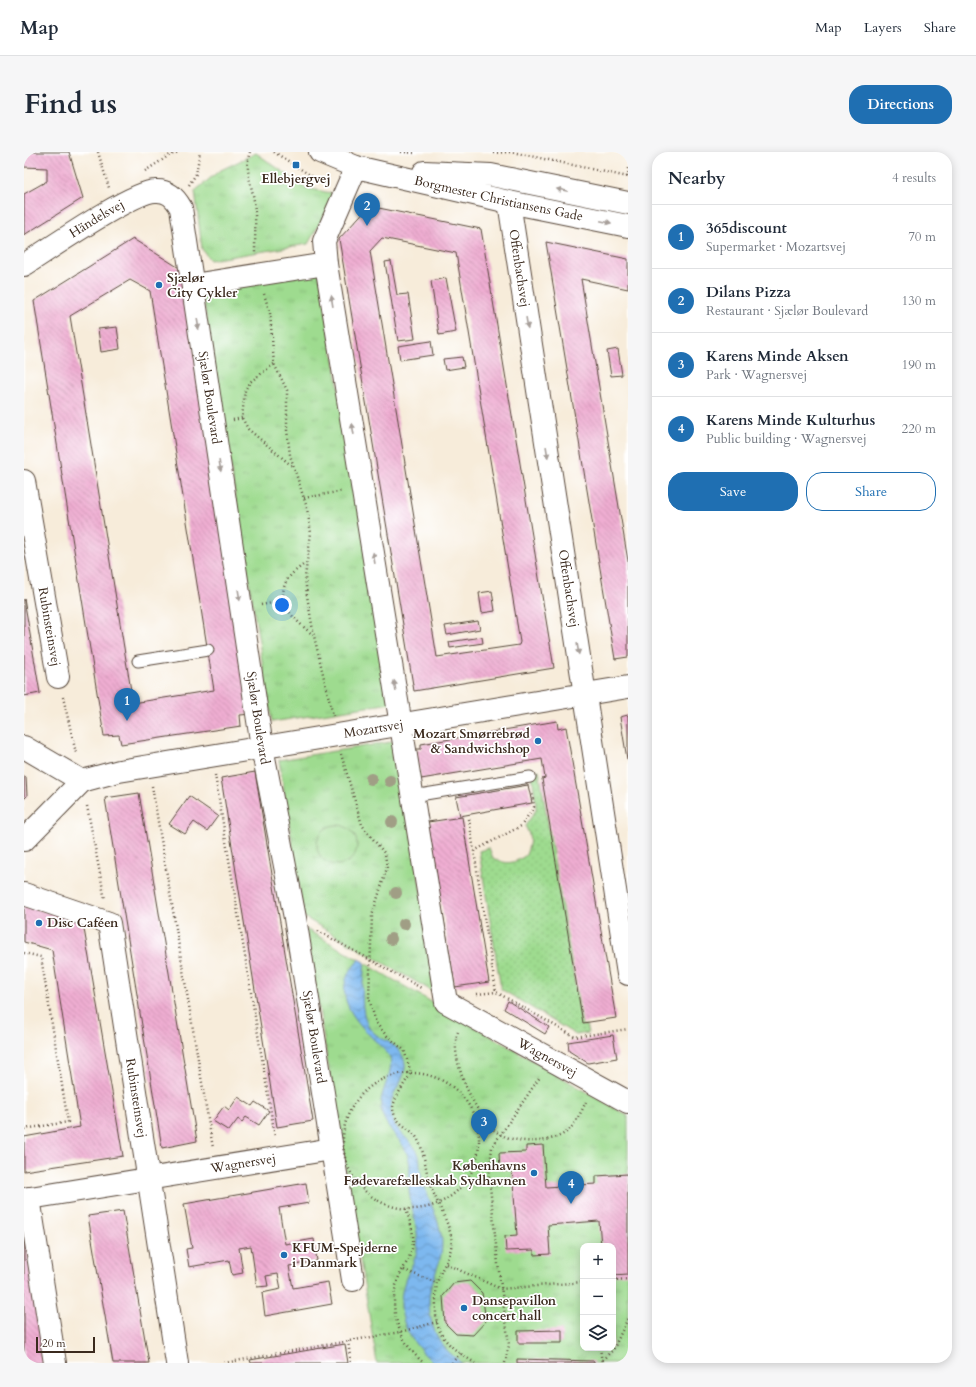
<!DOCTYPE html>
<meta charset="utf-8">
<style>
body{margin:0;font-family:Cardo,serif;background:#f6f6f7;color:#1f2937}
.controls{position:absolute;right:12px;bottom:12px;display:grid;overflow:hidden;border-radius:8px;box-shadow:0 2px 10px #0003}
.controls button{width:36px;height:36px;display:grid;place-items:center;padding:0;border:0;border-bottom:1px solid #e0e1e3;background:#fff;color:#1f2937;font:20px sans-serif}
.scale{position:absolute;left:12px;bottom:10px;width:59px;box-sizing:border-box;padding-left:4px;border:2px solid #3b2a1e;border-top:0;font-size:11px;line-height:14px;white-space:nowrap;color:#3b2a1e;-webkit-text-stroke:3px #fff;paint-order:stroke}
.you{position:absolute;left:258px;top:453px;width:14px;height:14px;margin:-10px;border:3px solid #fff;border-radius:50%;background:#1a73e8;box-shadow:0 0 0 6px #1a73e833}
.badge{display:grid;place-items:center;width:26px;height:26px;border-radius:50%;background:#1f6fb2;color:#fff;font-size:13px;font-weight:700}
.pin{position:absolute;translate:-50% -33px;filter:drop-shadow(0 1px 2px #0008)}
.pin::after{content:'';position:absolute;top:21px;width:14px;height:12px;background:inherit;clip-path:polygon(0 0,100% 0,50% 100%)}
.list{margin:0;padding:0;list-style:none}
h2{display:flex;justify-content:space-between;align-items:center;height:52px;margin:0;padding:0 16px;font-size:17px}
h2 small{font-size:13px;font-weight:400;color:#747a83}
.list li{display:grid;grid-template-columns:26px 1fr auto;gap:12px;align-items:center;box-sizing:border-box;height:64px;padding:0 16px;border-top:1px solid #e0e1e3}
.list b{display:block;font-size:15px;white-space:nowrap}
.list p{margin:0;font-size:13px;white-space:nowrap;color:#747a83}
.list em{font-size:13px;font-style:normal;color:#747a83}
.actions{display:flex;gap:8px;padding:12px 16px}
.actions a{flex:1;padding:9px 0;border:1px solid #1f6fb2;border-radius:16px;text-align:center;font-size:14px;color:#1f6fb2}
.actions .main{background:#1f6fb2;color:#fff}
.icon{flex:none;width:22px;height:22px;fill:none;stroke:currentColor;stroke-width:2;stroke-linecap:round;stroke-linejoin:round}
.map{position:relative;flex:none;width:604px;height:1211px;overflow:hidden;border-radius:16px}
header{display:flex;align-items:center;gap:24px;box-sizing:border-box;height:56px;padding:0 20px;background:#fff;border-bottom:1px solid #e0e1e3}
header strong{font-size:19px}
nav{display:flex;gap:22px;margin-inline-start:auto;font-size:14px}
.intro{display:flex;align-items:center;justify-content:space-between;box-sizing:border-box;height:96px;padding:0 24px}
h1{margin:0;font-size:28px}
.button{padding:10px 18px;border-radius:16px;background:#1f6fb2;color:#fff;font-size:14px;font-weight:700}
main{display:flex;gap:24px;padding:0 24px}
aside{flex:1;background:#fff;border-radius:16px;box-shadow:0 2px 10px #0003}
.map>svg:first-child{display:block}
</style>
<header>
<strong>Map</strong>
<nav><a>Map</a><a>Layers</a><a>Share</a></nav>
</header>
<div class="intro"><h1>Find us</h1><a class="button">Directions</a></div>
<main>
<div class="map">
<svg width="604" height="1211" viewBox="0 0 604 1211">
<defs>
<pattern id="grass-dots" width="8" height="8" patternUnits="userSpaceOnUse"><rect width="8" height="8" fill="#9edb8f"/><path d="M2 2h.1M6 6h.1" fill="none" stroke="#89bc7b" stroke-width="1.8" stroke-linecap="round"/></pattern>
<pattern id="park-tufts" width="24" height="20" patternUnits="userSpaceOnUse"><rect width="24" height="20" fill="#9edb8f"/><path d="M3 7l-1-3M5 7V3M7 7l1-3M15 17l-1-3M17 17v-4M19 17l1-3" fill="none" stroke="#89bc7b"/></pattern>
<pattern id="water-waves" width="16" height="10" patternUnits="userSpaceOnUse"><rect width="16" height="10" fill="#7db8ef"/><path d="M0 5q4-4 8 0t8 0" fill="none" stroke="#6896c1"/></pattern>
<pattern id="building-back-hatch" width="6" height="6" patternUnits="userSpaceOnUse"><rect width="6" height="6" fill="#efadd2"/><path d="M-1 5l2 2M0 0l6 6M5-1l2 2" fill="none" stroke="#c38daa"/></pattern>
</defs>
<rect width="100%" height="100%" fill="#fff"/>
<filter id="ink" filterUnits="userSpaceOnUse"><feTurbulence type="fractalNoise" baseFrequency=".025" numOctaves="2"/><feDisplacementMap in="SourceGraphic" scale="8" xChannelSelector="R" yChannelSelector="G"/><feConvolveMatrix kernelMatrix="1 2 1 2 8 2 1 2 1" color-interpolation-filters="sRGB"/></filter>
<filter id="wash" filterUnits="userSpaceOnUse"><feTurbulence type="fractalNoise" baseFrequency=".012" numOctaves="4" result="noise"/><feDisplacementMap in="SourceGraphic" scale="16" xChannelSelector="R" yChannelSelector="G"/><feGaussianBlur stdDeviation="0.9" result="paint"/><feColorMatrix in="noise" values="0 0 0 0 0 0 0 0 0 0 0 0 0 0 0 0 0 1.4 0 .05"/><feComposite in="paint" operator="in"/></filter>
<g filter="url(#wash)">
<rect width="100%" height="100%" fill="#f7ecda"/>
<path fill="url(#grass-dots)" stroke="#6c8256" d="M 515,618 L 558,874 L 562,873 L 564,881 L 552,883 L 477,837 L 455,699 L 465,696 L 469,706 C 482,713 490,712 502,703 C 506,691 508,685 501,674 L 512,658 L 512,655 L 508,620 Z"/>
<g fill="url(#park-tufts)" stroke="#6c8256" fill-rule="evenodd">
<path d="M 232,1 L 282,36 L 312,42 L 284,92 L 186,108 L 178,97 L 171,39 L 195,19 Z"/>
<path d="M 295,118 L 367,551 L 248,570 L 178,139 Z"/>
<path d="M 373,589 L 413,842 L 280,765 L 255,608 Z"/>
<path d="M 282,777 L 604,964 L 604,1211 L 353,1211 ZM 559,1094 L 589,1094 L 589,1196 L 559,1196 Z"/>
</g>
<circle fill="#9edb8f" stroke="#6c8256" cx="313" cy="693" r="20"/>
<path fill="url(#water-waves)" stroke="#5c7186" d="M 335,807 L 341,810 C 339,832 332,870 354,884 C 363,890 374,893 379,905 C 389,925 361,941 367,964 C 371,980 387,987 394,1001 C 397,1007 395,1015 397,1022 C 401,1042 413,1061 417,1082 C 421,1100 413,1115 408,1132 C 401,1151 407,1179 420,1195 C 425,1201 432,1206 438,1211 L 410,1211 C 386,1191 370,1164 380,1132 C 383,1120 392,1109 393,1098 C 396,1078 387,1058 385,1038 C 384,1028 387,1018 385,1008 C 381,988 361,978 357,958 C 354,939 372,921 365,903 C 345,881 309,855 324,822 C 327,817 332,812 335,807 Z"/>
<g id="blocks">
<g fill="url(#building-back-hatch)" fill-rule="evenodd">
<path d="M 0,0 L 45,0 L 59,46 L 0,83 L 0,42 L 23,29 L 23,16 L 0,15 Z"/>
<path d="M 345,54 L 457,77 L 530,516 L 390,539 L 315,87 ZM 358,86 L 432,101 L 496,490 L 495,493 L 413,505 L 346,99 Z"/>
<path d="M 109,87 L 157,117 L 228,562 L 216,563 L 217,574 L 97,592 L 95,583 L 80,584 L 10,149 ZM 106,128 L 126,139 L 190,538 L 109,551 L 46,164 Z"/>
<path d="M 522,90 L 604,107 L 604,137 L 557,127 L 604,409 L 604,505 L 591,507 Z"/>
<path d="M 367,109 L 373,143 L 384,142 L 391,187 L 374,189 L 361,110 Z"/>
<path d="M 422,126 L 432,180 L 415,183 L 407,129 Z"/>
<path d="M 93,175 L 96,197 L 77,200 L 74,177 Z"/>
<path d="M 407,189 L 409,203 L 376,208 L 374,194 Z"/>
<path d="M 594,197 L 598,223 L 587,224 L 583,199 Z"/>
<path d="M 438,205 L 440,215 L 421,218 L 419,207 Z"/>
<path d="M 468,439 L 471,459 L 458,461 L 455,441 Z"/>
<path d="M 0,447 L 16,541 L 0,544 Z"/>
<path d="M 454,469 L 456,477 L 423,483 L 421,474 Z"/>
<path d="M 458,485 L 459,491 L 426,496 L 425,490 Z"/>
<path d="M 604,563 L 604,607 L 603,607 L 596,565 Z"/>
<path d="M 533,569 L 534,577 L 542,575 L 592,866 L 559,871 L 518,627 L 521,626 L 518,607 L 397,627 L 392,597 L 397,597 L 397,592 Z"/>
<path d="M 231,620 L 289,969 L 253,975 L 197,626 Z"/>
<path d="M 0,624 L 2,625 L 3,644 L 0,647 Z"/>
<path d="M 504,633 L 508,651 L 436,664 L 432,645 Z"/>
<path d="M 115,641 L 173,989 L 138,996 L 81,646 Z"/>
<path d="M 165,644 L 194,664 L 183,679 L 170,670 L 161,682 L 145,672 Z"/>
<path d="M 438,665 L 465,830 L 431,835 L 404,670 Z"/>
<path d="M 0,753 L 59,771 L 99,1004 L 0,1019 L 0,985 L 56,975 L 28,798 L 0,790 Z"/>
<path d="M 484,849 L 525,875 L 521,882 L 480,857 Z"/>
<path d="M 589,883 L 593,906 L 564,911 L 545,899 L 544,890 Z"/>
<path d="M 214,945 L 228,954 L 231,950 L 245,959 L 235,973 L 222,965 L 218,970 L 214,967 L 205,979 L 189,969 L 200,954 L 205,958 Z"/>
<path d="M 519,993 L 522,1035 L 572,1032 L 572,1024 L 604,1022 L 604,1122 L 589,1123 L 589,1094 L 577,1094 L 575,1069 L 524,1073 L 526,1102 L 510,1103 L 510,1098 L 482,1099 L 481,1084 L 493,1083 L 488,1017 L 476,1018 L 475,1001 L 502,1000 L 502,994 Z"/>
<path d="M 282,1031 L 285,1051 L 255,1056 L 261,1092 L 290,1087 L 293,1109 L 265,1114 L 269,1136 L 304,1130 L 308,1152 L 241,1164 L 238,1141 L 257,1137 L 254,1122 L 242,1124 L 244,1134 L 233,1135 L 227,1094 L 215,1096 L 219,1121 L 208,1123 L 205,1108 L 165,1115 L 162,1097 L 168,1096 L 160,1052 Z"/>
<path d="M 99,1059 L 125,1211 L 89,1211 L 64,1064 Z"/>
<path d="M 0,1080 L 23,1211 L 0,1211 Z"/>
<path d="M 446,1129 L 458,1141 L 462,1169 L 449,1183 L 432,1182 L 421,1171 L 419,1144 L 430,1131 Z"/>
<path d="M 538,1178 L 538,1191 L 494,1191 L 494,1179 Z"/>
<path d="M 321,1192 L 324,1211 L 227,1211 L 226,1208 Z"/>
<path d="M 493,1207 L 570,1209 L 570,1211 L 493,1211 Z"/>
</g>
</g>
</g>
<g filter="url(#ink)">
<use href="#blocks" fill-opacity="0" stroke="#57473a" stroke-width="1"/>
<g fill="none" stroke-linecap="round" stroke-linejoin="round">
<g stroke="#57473a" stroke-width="13">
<g id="lane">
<path d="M 114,509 L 184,498"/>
<path d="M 389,644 L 506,625"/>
</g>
</g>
<g stroke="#57473a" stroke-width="24">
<g id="street">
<path id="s1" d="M 332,15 L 300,89 L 302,112 L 422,850 L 604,950"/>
<path id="s2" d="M 485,50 L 604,822"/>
<path id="s3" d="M 0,113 C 24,98 107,40 131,39 C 144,38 151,45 157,56 L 238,595 L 271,766 L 329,1128"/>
<path d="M 169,133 L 302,112"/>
<path id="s4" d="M 0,329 L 34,525"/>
<path d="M 0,595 L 58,629"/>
<path id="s5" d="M 0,688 L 58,629 L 95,619 L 604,535"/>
<path id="s6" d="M 0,742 L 85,771 L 153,1211"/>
<path d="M 5,1046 L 31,1211"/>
<path id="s7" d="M 0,1047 L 308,997"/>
</g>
</g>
<g stroke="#57473a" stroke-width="24">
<g id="secondary">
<path id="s8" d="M 296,0 L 332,15 L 485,50 L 604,74"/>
<path d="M 400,20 L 467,23 L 604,51"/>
</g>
</g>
<g stroke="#57473a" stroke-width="2.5" stroke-dasharray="1 3" stroke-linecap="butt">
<path d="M 74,0 L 85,36"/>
<path d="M 226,0 C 220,16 228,33 230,49 C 232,67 231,85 231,102"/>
<path d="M 250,0 L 289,25 L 303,29"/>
<path d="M 377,0 L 391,1"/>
<path d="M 469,1 L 488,0 L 604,25"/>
<path d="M 121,19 L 146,3 L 155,0"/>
<path d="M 603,25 L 604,16"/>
<path d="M 165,33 L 172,22 L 176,0"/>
<path d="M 240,142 L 246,161 L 250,212 L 263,238 L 263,278 L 266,303 L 283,356 L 287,381 L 281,425 L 283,444 L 290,484 L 309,564"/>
<path d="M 250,212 L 226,230 L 221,238 L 218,266 L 224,277 L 268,314"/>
<path d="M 209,268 L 218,266"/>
<path d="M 280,346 L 319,339"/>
<path d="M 282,411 C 275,416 266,422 262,430 C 251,453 274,470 289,483"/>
<path d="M 237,453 L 260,449"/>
<path d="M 39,545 L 52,601"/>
<path d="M 317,602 L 338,673 L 361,702 L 363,716 L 348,764 L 345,846 L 352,871 L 362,883 L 380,898 L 387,921 C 382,929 369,948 369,956 C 370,972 386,975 393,986 C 401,1000 401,1017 406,1032 C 412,1049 421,1063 426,1080 C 432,1102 418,1111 413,1131 C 412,1139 411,1163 413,1171 C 417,1190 435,1201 451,1211"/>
<path d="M 191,623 L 251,985"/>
<path d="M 128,634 L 189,996"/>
<path d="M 63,654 L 81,748"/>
<path d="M 445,667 L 472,840 L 551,885 L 604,877"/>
<path d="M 450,699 L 497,674 L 510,655 L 508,640"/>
<path d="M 294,779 L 399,837"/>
<path d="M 0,801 L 17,805 L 44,970 L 0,977"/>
<path d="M 453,842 L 472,840"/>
<path d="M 434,880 C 424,905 450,959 469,977 C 486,993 526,993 544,979 C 552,971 557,960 562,950"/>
<path d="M 382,1057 C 385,1067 390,1080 389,1090 C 388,1105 379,1115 374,1127 C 363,1157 376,1192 400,1211"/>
<path d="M 422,1112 L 477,1137 L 559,1130"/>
<path d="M 380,1118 L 413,1131"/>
<path d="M 589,1128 L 604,1127"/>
<path d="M 324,1189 L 327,1211"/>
<path d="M 576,1196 L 578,1211"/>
<path d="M 578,1208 L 589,1198 L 604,1166"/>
<path d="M 200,1211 L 376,1180 L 413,1170"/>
<path d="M 428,1211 L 436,1201"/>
<path d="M 481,1211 L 485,1193 L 474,1112 L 465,1024 L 468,995 L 516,925"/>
</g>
<use href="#lane" stroke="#fff" stroke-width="11"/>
<use href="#street" stroke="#fff" stroke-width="22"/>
<use href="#secondary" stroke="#fff" stroke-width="22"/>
<circle stroke="#57473a" stroke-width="2.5" stroke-dasharray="1 3" stroke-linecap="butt" cx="387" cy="989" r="68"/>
</g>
<g fill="#a09e85">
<circle cx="347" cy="627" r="6"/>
<circle cx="366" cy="629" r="6"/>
<circle cx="368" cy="670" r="6"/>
<circle cx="372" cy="741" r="6"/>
<circle cx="380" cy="772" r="6"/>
<circle cx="367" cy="787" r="6"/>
</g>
<defs><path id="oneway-solid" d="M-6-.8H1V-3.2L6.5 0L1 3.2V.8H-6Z"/></defs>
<g fill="#a79f9a">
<use href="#oneway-solid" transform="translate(538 38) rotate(-168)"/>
<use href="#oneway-solid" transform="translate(582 70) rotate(12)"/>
<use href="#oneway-solid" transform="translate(308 149) rotate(-99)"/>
<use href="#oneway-solid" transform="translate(503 171) rotate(81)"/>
<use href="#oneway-solid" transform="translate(174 172) rotate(81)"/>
<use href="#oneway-solid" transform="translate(329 277) rotate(-99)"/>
<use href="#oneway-solid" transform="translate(523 300) rotate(81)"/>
<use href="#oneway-solid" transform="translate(196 314) rotate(81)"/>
<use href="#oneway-solid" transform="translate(350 406) rotate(-99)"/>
<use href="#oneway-solid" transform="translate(215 443) rotate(81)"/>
<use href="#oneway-solid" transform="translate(554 497) rotate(81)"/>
<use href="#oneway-solid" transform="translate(371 534) rotate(-99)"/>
</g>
</g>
<g fill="#1f6fb2" stroke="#fff" stroke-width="1.5">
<rect x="268" y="9" width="8" height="8" rx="2"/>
<circle cx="135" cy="133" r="4"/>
<circle cx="514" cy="589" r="4"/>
<circle cx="15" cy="771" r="4"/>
<circle cx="510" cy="1021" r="4"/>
<circle cx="260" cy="1103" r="4"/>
<circle cx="440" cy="1156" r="4"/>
</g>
<g text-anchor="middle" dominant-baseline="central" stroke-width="3.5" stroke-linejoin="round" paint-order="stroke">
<g font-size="13" font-weight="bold" fill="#3b2a1e" stroke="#fff" text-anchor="start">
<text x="272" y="27" text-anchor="middle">Ellebjergvej</text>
<text x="143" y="126">Sjælør<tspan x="143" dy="15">City Cykler</tspan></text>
<text x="506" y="582" text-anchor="end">Mozart Smørrebrød<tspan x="506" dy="15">&amp; Sandwichshop</tspan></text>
<text x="23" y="771">Disc Caféen</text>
<text x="502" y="1014" text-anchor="end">Københavns<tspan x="502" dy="15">Fødevarefællesskab Sydhavnen</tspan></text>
<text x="268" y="1096">KFUM-Spejderne<tspan x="268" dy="15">i Danmark</tspan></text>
<text x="448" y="1149">Dansepavillon<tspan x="448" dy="15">concert hall</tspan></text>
</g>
<g font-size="13" fill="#3b2a1e" stroke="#fff">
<text stroke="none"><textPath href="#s8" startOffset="185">Borgmester Christiansens Gade</textPath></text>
<text stroke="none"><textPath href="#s3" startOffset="86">Händelsvej</textPath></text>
<text stroke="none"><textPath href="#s2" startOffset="67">Offenbachsvej</textPath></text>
<text stroke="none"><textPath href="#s3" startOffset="376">Sjælør Boulevard</textPath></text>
<text stroke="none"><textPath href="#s2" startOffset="391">Offenbachsvej</textPath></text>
<text stroke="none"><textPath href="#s4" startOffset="148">Rubinsteinsvej</textPath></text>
<text stroke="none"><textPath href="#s3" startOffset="700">Sjælør Boulevard</textPath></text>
<text stroke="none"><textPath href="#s5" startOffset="379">Mozartsvej</textPath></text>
<text stroke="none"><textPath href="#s3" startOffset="1024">Sjælør Boulevard</textPath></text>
<text stroke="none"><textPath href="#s1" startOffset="967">Wagnersvej</textPath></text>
<text stroke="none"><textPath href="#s6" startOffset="267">Rubinsteinsvej</textPath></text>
<text stroke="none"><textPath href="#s7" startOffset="222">Wagnersvej</textPath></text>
</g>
</g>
</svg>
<div class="controls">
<button>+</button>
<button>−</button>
<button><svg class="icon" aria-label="layers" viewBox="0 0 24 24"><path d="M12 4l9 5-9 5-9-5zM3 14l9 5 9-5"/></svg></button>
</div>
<div class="scale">20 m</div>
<div class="you"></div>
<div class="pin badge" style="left:103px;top:569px">1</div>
<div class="pin badge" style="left:343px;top:74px">2</div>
<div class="pin badge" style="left:460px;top:990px">3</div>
<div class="pin badge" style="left:547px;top:1052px">4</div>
</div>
<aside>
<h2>Nearby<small>4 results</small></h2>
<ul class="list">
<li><span class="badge">1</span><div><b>365discount</b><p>Supermarket · Mozartsvej</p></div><em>70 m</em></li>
<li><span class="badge">2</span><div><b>Dilans Pizza</b><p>Restaurant · Sjælør Boulevard</p></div><em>130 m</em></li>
<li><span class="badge">3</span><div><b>Karens Minde Aksen</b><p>Park · Wagnersvej</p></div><em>190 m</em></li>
<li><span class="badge">4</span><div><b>Karens Minde Kulturhus</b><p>Public building · Wagnersvej</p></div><em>220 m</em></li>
</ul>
<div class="actions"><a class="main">Save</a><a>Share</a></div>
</aside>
</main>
